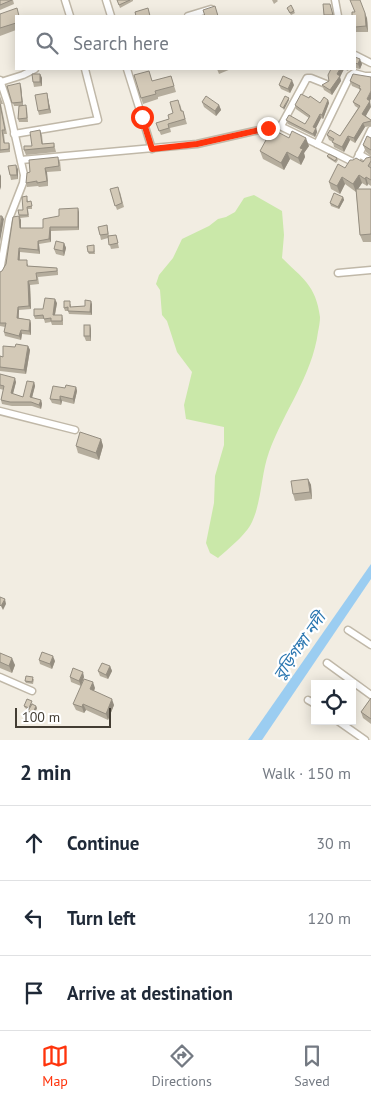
<!DOCTYPE html>
<meta charset="utf-8">
<style>
body{margin:0;font-family:"PT Sans","Noto Sans Bengali",sans-serif;background:#f2f2f3;color:#1f2937}
.controls{position:absolute;right:15px;bottom:15px;display:grid;overflow:hidden;border-radius:0px;box-shadow:0 2px 12px #0003}
.controls button{width:45px;height:45px;display:grid;place-items:center;padding:0;border:0;border-bottom:1px solid #e0e1e3;background:#fff;color:#1f2937;font:25px sans-serif}
.scale{position:absolute;left:15px;bottom:12px;width:96px;box-sizing:border-box;padding-left:5px;border:2px solid #433d33;border-top:0;font-size:14px;line-height:18px;white-space:nowrap;color:#433d33;-webkit-text-stroke:4px #fff;paint-order:stroke}
.stop{position:absolute;width:15px;height:15px;margin:-11px;border:4px solid #ff340c;border-radius:50%;background:#fff}
.stop.end{background:#ff340c;border-color:#fff;box-shadow:0 1px 5px #0008}
.list{margin:0;padding:0;list-style:none}
h2{display:flex;justify-content:space-between;align-items:center;height:65px;margin:0;padding:0 20px;font-size:21px}
h2 small{font-size:16px;font-weight:400;color:#747a83}
.list li{display:grid;grid-template-columns:32px 1fr auto;gap:15px;align-items:center;box-sizing:border-box;height:75px;padding:0 20px;border-top:1px solid #e0e1e3}
.list b{display:block;font-size:19px;white-space:nowrap}
.list em{font-size:16px;font-style:normal;color:#747a83}
.icon{flex:none;width:28px;height:28px;fill:none;stroke:currentColor;stroke-width:2;stroke-linecap:round;stroke-linejoin:round}
.map{position:relative;flex:none;width:371px;height:740px;overflow:hidden}
.search{position:absolute;background:#fff;box-shadow:0 2px 12px #0003;left:15px;right:15px;top:15px;height:55px;display:flex;align-items:center;gap:12px;box-sizing:border-box;padding:0 18px;border-radius:0px;color:#747a83;font-size:19px}
.sheet{height:290px;background:#fff}
nav{display:flex;justify-content:space-around;align-items:center;box-sizing:border-box;height:70px;border-top:1px solid #e0e1e3;background:#fff;font-size:14px;color:#747a83}
nav a{display:grid;justify-items:center;gap:2px}
nav .on{color:#ff340c}
.map>svg:first-child{display:block}
</style>
<div class="map">
<svg width="371" height="740" viewBox="0 0 371 740">
<rect width="100%" height="100%" fill="#f2ede2"/>
<path fill="#cae8a9" d="M 254,195 L 282,211 L 284,235 L 282,258 C 302,278 316,285 320,317 C 320,322 319,327 318,332 C 312,376 284,411 269,452 C 261,474 262,500 252,522 C 246,535 228,549 218,558 L 210,553 L 206,543 L 214,503 L 215,476 L 224,445 L 224,427 L 186,419 L 184,405 L 192,372 L 177,352 L 167,321 L 162,315 L 160,290 L 156,284 L 159,275 L 173,258 L 182,239 L 209,226 L 218,219 L 226,217 L 235,212 L 244,198 Z"/>
<path fill="#9bcdf1" d="M 371,564 L 371,579 L 262,740 L 248,740 Z"/>
<g fill="none" stroke-linecap="round" stroke-linejoin="round">
<g stroke="#c0b8a8" stroke-width="9">
<g id="street">
<path d="M 65,0 L 70,16"/>
<path d="M 106,0 L 111,16"/>
<path d="M 335,0 L 338,16"/>
<path d="M 188,16 L 211,9"/>
<path d="M 355,55 L 371,63"/>
<path d="M 127,69 L 152,149"/>
<path d="M 0,80 L 8,104 L 24,175 L 23,183 L 9,219 L 0,271"/>
<path d="M 1,82 L 23,75 L 35,69"/>
<path d="M 326,84 L 311,78 L 307,78 L 282,124 L 282,127 L 317,144 L 350,76 L 354,73 L 365,76 L 371,76"/>
<path d="M 14,134 L 98,120 L 85,69"/>
<path d="M 317,144 L 355,163 L 371,130"/>
<path d="M 359,154 L 371,161"/>
<path d="M 21,160 L 197,144 L 268,128"/>
<path d="M 338,273 L 371,270"/>
<path d="M 0,411 L 75,430"/>
<path d="M 348,630 L 371,645"/>
<path d="M 327,663 L 371,695"/>
<path d="M 0,677 L 32,691"/>
<path d="M 308,700 L 315,704"/>
<path d="M 338,721 L 365,740"/>
</g>
</g>
<use href="#street" stroke="#fff" stroke-width="6"/>
</g>
<g fill="#b5ad9d">
<path d="M 0,0 L 13,0 L 14,4 L 0,10 Z"/>
<path d="M 117,0 L 133,0 L 133,1 L 120,8 Z"/>
<path d="M 272,0 L 277,0 L 278,1 L 274,4 Z"/>
<path d="M 330,4 L 333,16 L 324,16 L 324,15 Z"/>
<path d="M 287,8 L 294,11 L 295,13 L 291,15 Z"/>
<path d="M 0,14 L 16,16 L 16,30 L 0,36 Z"/>
<path d="M 355,16 L 367,18 L 368,32 L 355,32 Z"/>
<path d="M 355,57 L 362,64 L 360,69 L 355,68 Z"/>
<path d="M 217,69 L 231,69 L 219,74 Z"/>
<path d="M 331,69 L 349,69 L 348,71 L 344,69 L 340,77 L 341,81 L 332,95 L 324,90 L 322,85 L 329,81 Z"/>
<path d="M 40,74 L 42,78 L 42,86 L 34,87 L 33,82 Z"/>
<path d="M 353,74 L 370,101 L 366,116 L 371,120 L 371,126 L 365,127 L 355,143 L 350,140 L 344,152 L 334,147 L 333,142 L 329,140 L 327,135 L 340,136 L 358,108 L 355,106 L 353,102 L 360,91 L 359,89 L 352,86 L 350,81 Z"/>
<path d="M 134,75 L 153,81 L 171,76 L 176,92 L 158,97 L 158,99 L 143,104 Z"/>
<path d="M 279,85 L 294,85 L 290,93 L 281,89 Z"/>
<path d="M 7,86 L 21,86 L 23,105 L 27,108 L 28,122 L 19,122 L 18,119 L 19,106 L 14,106 Z"/>
<path d="M 47,93 L 51,113 L 39,115 L 38,111 Z"/>
<path d="M 0,96 L 3,104 L 1,104 L 7,134 L 4,134 L 5,143 L 9,143 L 10,146 L 10,152 L 0,153 Z"/>
<path d="M 328,100 L 329,103 L 323,119 L 321,118 L 316,128 L 317,132 L 315,137 L 288,124 L 286,120 L 305,124 L 309,118 L 296,109 L 295,105 L 320,103 Z"/>
<path d="M 202,102 L 219,105 L 221,110 L 216,116 L 204,107 Z"/>
<path d="M 180,104 L 182,111 L 183,111 L 187,124 L 170,128 L 171,132 L 161,135 L 156,123 L 169,119 Z"/>
<path d="M 40,130 L 42,135 L 43,144 L 54,143 L 55,148 L 56,152 L 26,155 L 24,150 L 32,146 Z"/>
<path d="M 289,138 L 309,146 L 304,153 L 305,157 L 301,165 L 290,159 L 284,170 L 263,159 L 260,151 Z"/>
<path d="M 371,138 L 371,156 L 366,152 L 363,145 Z"/>
<path d="M 327,156 L 337,158 L 338,160 L 336,163 L 328,158 Z"/>
<path d="M 371,157 L 371,186 L 368,184 L 367,186 L 362,183 L 358,189 L 371,189 L 371,242 L 363,242 L 360,235 L 356,192 L 345,184 L 340,194 L 331,189 L 329,182 L 345,168 L 363,162 Z"/>
<path d="M 60,161 L 61,171 L 47,172 L 48,186 L 39,187 L 38,186 L 27,187 L 26,183 L 30,172 Z"/>
<path d="M 18,169 L 18,179 L 11,180 L 10,175 Z"/>
<path d="M 110,189 L 120,192 L 124,207 L 117,210 Z"/>
<path d="M 343,197 L 344,200 L 339,209 L 331,206 L 330,203 Z"/>
<path d="M 28,199 L 28,202 L 32,204 L 32,209 L 28,209 L 29,217 L 20,218 L 21,220 L 21,228 L 43,228 L 79,212 L 79,230 L 51,231 L 51,242 L 39,244 L 40,254 L 20,252 L 20,260 L 28,264 L 28,266 L 57,268 L 58,272 L 58,275 L 38,277 L 39,284 L 30,285 L 31,309 L 19,310 L 19,318 L 30,320 L 31,324 L 31,335 L 22,334 L 21,340 L 5,336 L 4,332 L 5,327 L 0,326 L 0,272 L 2,271 L 6,264 L 19,216 L 19,215 L 23,210 Z"/>
<path d="M 107,225 L 109,236 L 116,235 L 119,248 L 111,249 L 108,238 L 101,240 L 100,235 Z"/>
<path d="M 64,243 L 66,248 L 64,256 L 56,254 L 54,249 Z"/>
<path d="M 94,245 L 95,254 L 89,254 L 88,252 Z"/>
<path d="M 57,303 L 55,315 L 62,315 L 63,319 L 63,325 L 52,325 L 51,322 L 45,323 L 44,319 L 35,319 L 34,316 L 43,309 Z"/>
<path d="M 71,304 L 71,307 L 85,306 L 92,304 L 92,315 L 69,314 L 68,311 L 65,311 L 64,308 Z"/>
<path d="M 90,325 L 91,330 L 91,341 L 86,341 L 84,336 Z"/>
<path d="M 28,346 L 30,350 L 26,374 L 0,371 L 0,356 L 3,357 L 15,347 Z"/>
<path d="M 0,374 L 16,382 L 13,394 L 23,397 L 34,382 L 35,386 L 32,398 L 41,400 L 42,404 L 41,409 L 32,406 L 12,406 L 2,404 L 1,400 L 4,390 L 0,389 Z"/>
<path d="M 76,387 L 77,391 L 74,404 L 62,401 L 61,405 L 52,403 L 50,399 L 65,388 Z"/>
<path d="M 101,439 L 103,446 L 99,460 L 78,453 L 76,446 Z"/>
<path d="M 308,479 L 311,485 L 312,499 L 295,501 L 293,494 Z"/>
<path d="M 0,653 L 15,665 L 12,673 L 0,668 Z"/>
<path d="M 39,660 L 55,661 L 52,669 L 40,664 Z"/>
<path d="M 110,666 L 112,671 L 108,679 L 100,676 L 98,671 Z"/>
<path d="M 70,677 L 84,677 L 81,686 L 71,682 Z"/>
<path d="M 34,679 L 33,684 L 26,683 L 25,681 Z"/>
<path d="M 95,688 L 94,691 L 114,705 L 108,720 L 86,710 L 84,713 L 76,710 L 73,704 Z"/>
<path d="M 371,698 L 371,724 L 363,718 L 361,712 Z"/>
<path d="M 33,703 L 32,704 L 37,708 L 34,715 L 29,713 L 28,711 L 29,710 L 25,708 L 24,706 Z"/>
</g>
<g fill="#948d80">
<path d="M 365,13 L 367,18 L 368,32 L 366,26 Z"/>
<path d="M 360,59 L 362,64 L 360,69 L 358,64 Z"/>
<path d="M 340,69 L 344,69 L 340,77 L 341,81 L 332,95 L 330,90 Z"/>
<path d="M 40,74 L 42,78 L 42,86 L 40,82 Z"/>
<path d="M 292,80 L 294,85 L 290,93 L 288,89 Z"/>
<path d="M 20,83 L 21,86 L 23,106 L 22,102 Z"/>
<path d="M 371,91 L 371,99 L 369,103 L 367,99 Z"/>
<path d="M 47,93 L 51,113 L 49,109 Z"/>
<path d="M 289,98 L 289,100 L 284,110 L 283,108 Z"/>
<path d="M 328,100 L 329,103 L 323,119 L 322,115 Z"/>
<path d="M 370,101 L 371,107 L 364,119 L 362,114 Z"/>
<path d="M 219,105 L 221,110 L 216,116 L 215,111 Z"/>
<path d="M 320,114 L 321,118 L 316,128 L 317,132 L 315,137 L 313,134 L 313,127 Z"/>
<path d="M 363,123 L 365,127 L 355,143 L 354,138 Z"/>
<path d="M 348,136 L 350,140 L 344,152 L 342,147 Z"/>
<path d="M 306,138 L 309,146 L 304,153 L 305,157 L 301,165 L 298,158 L 300,148 Z"/>
<path d="M 287,152 L 290,159 L 284,170 L 281,163 Z"/>
<path d="M 16,165 L 18,169 L 18,179 L 17,175 Z"/>
<path d="M 45,168 L 47,172 L 48,186 L 47,181 Z"/>
<path d="M 0,174 L 1,176 L 1,190 L 0,187 Z"/>
<path d="M 359,175 L 362,183 L 356,192 L 353,184 Z"/>
<path d="M 342,177 L 345,184 L 340,194 L 337,186 Z"/>
<path d="M 366,177 L 368,184 L 367,186 L 365,179 Z"/>
<path d="M 343,197 L 344,200 L 339,209 L 338,207 Z"/>
<path d="M 78,208 L 79,212 L 79,230 L 78,227 Z"/>
<path d="M 2,216 L 4,219 L 0,242 L 0,230 Z"/>
<path d="M 19,216 L 21,220 L 21,232 L 20,228 Z"/>
<path d="M 50,227 L 51,231 L 51,242 L 49,239 Z"/>
<path d="M 38,241 L 39,244 L 40,254 L 38,250 Z"/>
<path d="M 64,243 L 66,248 L 64,256 L 63,251 Z"/>
<path d="M 19,248 L 20,252 L 19,264 L 18,260 Z"/>
<path d="M 28,281 L 30,285 L 31,309 L 29,306 Z"/>
<path d="M 55,299 L 57,303 L 54,319 L 53,315 Z"/>
<path d="M 91,301 L 92,304 L 92,315 L 90,312 Z"/>
<path d="M 18,307 L 19,310 L 18,322 L 17,318 Z"/>
<path d="M 30,320 L 31,324 L 31,335 L 29,331 Z"/>
<path d="M 90,325 L 91,330 L 91,341 L 90,336 Z"/>
<path d="M 21,330 L 22,334 L 21,340 L 19,336 Z"/>
<path d="M 28,346 L 30,350 L 26,374 L 24,370 Z"/>
<path d="M 15,378 L 16,382 L 12,397 L 11,393 Z"/>
<path d="M 34,382 L 35,386 L 31,401 L 30,397 Z"/>
<path d="M 76,387 L 77,391 L 74,404 L 73,399 Z"/>
<path d="M 60,396 L 62,401 L 61,405 L 60,400 Z"/>
<path d="M 41,400 L 42,404 L 41,409 L 39,405 Z"/>
<path d="M 101,439 L 103,446 L 99,460 L 96,453 Z"/>
<path d="M 308,479 L 311,485 L 312,499 L 310,492 Z"/>
<path d="M 5,599 L 6,604 L 3,610 L 1,606 Z"/>
<path d="M 53,656 L 55,661 L 52,669 L 50,664 Z"/>
<path d="M 12,658 L 15,665 L 12,673 L 9,666 Z"/>
<path d="M 110,666 L 112,671 L 108,679 L 106,675 Z"/>
<path d="M 83,672 L 84,677 L 81,686 L 79,681 Z"/>
<path d="M 93,682 L 95,688 L 92,695 L 90,689 Z"/>
<path d="M 112,699 L 114,705 L 108,720 L 106,714 Z"/>
<path d="M 83,704 L 86,710 L 84,713 L 82,707 Z"/>
<path d="M 36,706 L 37,708 L 34,715 L 33,713 Z"/>
</g>
<g fill="#d3c9b7" stroke="#948d80">
<path d="M 0,0 L 12,0 L 0,5 Z"/>
<path d="M 117,0 L 130,0 L 119,5 Z"/>
<path d="M 350,0 L 360,0 L 365,13 L 366,26 L 355,27 L 355,16 L 352,16 L 352,12 L 355,12 Z"/>
<path d="M 323,4 L 330,4 L 333,15 L 324,15 Z"/>
<path d="M 291,5 L 294,11 L 290,13 L 287,8 Z"/>
<path d="M 215,6 L 218,16 L 205,16 L 203,10 Z"/>
<path d="M 17,8 L 19,16 L 16,16 L 16,23 L 0,28 L 0,14 Z"/>
<path d="M 148,8 L 150,16 L 136,16 L 135,12 Z"/>
<path d="M 355,57 L 360,59 L 358,64 L 355,63 Z"/>
<path d="M 331,69 L 340,69 L 337,74 L 340,76 L 330,90 L 322,85 L 329,81 L 328,75 Z"/>
<path d="M 149,71 L 152,81 L 171,76 L 174,86 L 155,91 L 156,94 L 141,98 L 134,75 Z"/>
<path d="M 32,74 L 40,74 L 40,82 L 33,82 Z"/>
<path d="M 353,74 L 371,77 L 371,91 L 367,99 L 370,101 L 362,114 L 371,120 L 371,121 L 363,123 L 354,138 L 348,136 L 342,147 L 332,142 L 334,139 L 327,135 L 330,130 L 340,136 L 360,106 L 353,102 L 361,89 L 359,88 L 360,86 L 350,81 Z"/>
<path d="M 283,76 L 292,80 L 288,89 L 279,85 Z"/>
<path d="M 20,83 L 22,102 L 12,103 L 7,86 Z"/>
<path d="M 47,93 L 49,109 L 38,111 L 35,95 Z"/>
<path d="M 301,94 L 309,98 L 310,96 L 320,103 L 324,97 L 328,100 L 322,115 L 320,114 L 313,127 L 316,128 L 313,134 L 286,120 L 289,115 L 305,124 L 310,116 L 295,105 Z"/>
<path d="M 206,96 L 219,105 L 215,111 L 202,102 Z"/>
<path d="M 285,96 L 289,98 L 283,108 L 280,106 Z"/>
<path d="M 178,100 L 181,111 L 183,111 L 185,119 L 168,124 L 169,128 L 159,131 L 156,123 L 169,119 L 168,115 L 173,113 L 170,102 Z"/>
<path d="M 0,104 L 5,130 L 2,130 L 4,143 L 9,143 L 9,149 L 0,150 Z"/>
<path d="M 26,105 L 27,118 L 18,119 L 19,106 Z"/>
<path d="M 272,129 L 289,138 L 292,131 L 306,138 L 300,148 L 303,149 L 298,158 L 287,152 L 281,163 L 260,151 Z"/>
<path d="M 40,130 L 42,144 L 54,143 L 54,147 L 24,150 L 24,146 L 32,146 L 30,132 Z"/>
<path d="M 367,136 L 371,138 L 371,150 L 363,145 Z"/>
<path d="M 329,154 L 337,158 L 335,161 L 327,156 Z"/>
<path d="M 58,157 L 59,166 L 45,168 L 47,181 L 37,183 L 37,181 L 26,183 L 27,173 L 30,172 L 29,160 Z"/>
<path d="M 371,157 L 371,161 L 368,166 L 371,168 L 371,180 L 366,177 L 365,179 L 359,175 L 353,184 L 342,177 L 337,186 L 329,182 L 338,164 L 345,168 L 350,160 L 353,160 L 356,158 L 363,162 L 366,158 Z"/>
<path d="M 16,165 L 17,175 L 10,175 L 8,166 Z"/>
<path d="M 118,187 L 122,203 L 115,206 L 110,189 Z"/>
<path d="M 356,189 L 371,189 L 371,234 L 360,235 Z"/>
<path d="M 334,193 L 343,197 L 338,207 L 330,203 Z"/>
<path d="M 27,196 L 27,202 L 31,201 L 32,206 L 27,207 L 28,215 L 19,215 L 18,210 L 23,210 L 22,197 Z"/>
<path d="M 78,208 L 78,227 L 50,227 L 49,239 L 38,241 L 38,250 L 19,248 L 18,260 L 27,260 L 27,266 L 57,268 L 57,271 L 36,273 L 37,280 L 28,281 L 29,306 L 18,307 L 17,318 L 30,320 L 29,331 L 21,330 L 19,336 L 4,332 L 6,323 L 0,323 L 0,272 L 2,271 L 6,264 L 13,217 L 19,216 L 20,228 L 43,228 L 43,219 L 59,216 L 59,209 Z"/>
<path d="M 0,216 L 2,216 L 0,230 Z"/>
<path d="M 107,225 L 108,234 L 100,235 L 98,227 Z"/>
<path d="M 116,235 L 118,243 L 109,245 L 108,236 Z"/>
<path d="M 56,241 L 64,243 L 63,251 L 54,249 Z"/>
<path d="M 94,245 L 94,252 L 88,252 L 87,246 Z"/>
<path d="M 45,298 L 55,299 L 53,315 L 62,315 L 62,321 L 51,321 L 51,318 L 44,319 L 43,315 L 34,316 L 34,309 L 43,309 Z"/>
<path d="M 85,300 L 91,301 L 90,312 L 68,311 L 68,307 L 64,308 L 64,301 L 70,301 L 70,307 L 85,306 Z"/>
<rect x="84" y="325" width="6" height="11"/>
<path d="M 16,344 L 28,346 L 24,370 L 0,367 L 0,356 L 3,357 L 3,346 L 15,347 Z"/>
<path d="M 0,374 L 15,378 L 11,393 L 23,397 L 27,381 L 34,382 L 30,397 L 41,400 L 39,405 L 31,402 L 10,402 L 1,400 L 4,386 L 0,385 Z"/>
<path d="M 66,385 L 76,387 L 73,399 L 60,396 L 60,400 L 50,399 L 53,386 L 65,388 Z"/>
<path d="M 80,432 L 101,439 L 96,453 L 76,446 Z"/>
<path d="M 308,479 L 310,492 L 293,494 L 291,481 Z"/>
<path d="M 0,597 L 5,599 L 1,606 L 0,605 Z"/>
<path d="M 42,652 L 53,656 L 50,664 L 39,660 Z"/>
<path d="M 0,653 L 12,658 L 9,666 L 0,662 Z"/>
<path d="M 102,663 L 110,666 L 106,675 L 98,671 Z"/>
<path d="M 73,668 L 83,672 L 79,681 L 70,677 Z"/>
<path d="M 26,676 L 33,677 L 32,682 L 25,681 Z"/>
<path d="M 84,679 L 93,682 L 90,689 L 112,699 L 106,714 L 83,704 L 82,707 L 73,704 Z"/>
<path d="M 371,698 L 371,719 L 361,712 Z"/>
<path d="M 27,699 L 32,701 L 29,708 L 24,706 Z"/>
<path d="M 32,704 L 36,706 L 33,713 L 28,711 Z"/>
</g>
<g fill="none" stroke-linecap="round" stroke-linejoin="round">
<path stroke="#ff340c" stroke-width="6" d="M 142,117 L 152,149 L 197,144 L 268,128"/>
</g>
<g text-anchor="middle" dominant-baseline="central" stroke-width="4.5" stroke-linejoin="round" paint-order="stroke">
<g font-size="16" font-style="italic" fill="#2a76b0" stroke="#fff">
<text transform="translate(299 646) rotate(-55)">বুড়িগঙ্গা নদী</text>
</g>
</g>
</svg>
<div class="controls">
<button><svg class="icon" aria-label="locate" viewBox="0 0 24 24"><circle cx="12" cy="12" r="6"/><path d="M12 2v4M12 18v4M2 12h4M18 12h4"/></svg></button>
</div>
<div class="scale">100 m</div>
<div class="stop" style="left:142px;top:117px"></div>
<div class="stop end" style="left:268px;top:128px"></div>
<div class="search"><svg class="icon" aria-label="search" viewBox="0 0 24 24"><circle cx="10" cy="10" r="6"/><path d="M15 15l6 6"/></svg>Search here</div>
</div>
<section class="sheet">
<h2>2 min<small>Walk · 150 m</small></h2>
<ul class="list">
<li><svg class="icon" aria-label="ahead" viewBox="0 0 24 24"><path d="M12 20V5M6 11l6-6 6 6"/></svg><div><b>Continue</b></div><em>30 m</em></li>
<li><svg class="icon" aria-label="left" viewBox="0 0 24 24"><path d="M17 20v-9H6M10 6l-5 5 5 5"/></svg><div><b>Turn left</b></div><em>120 m</em></li>
<li><svg class="icon" aria-label="arrive" viewBox="0 0 24 24"><path d="M6 21V4h12l-3 4 3 4H6"/></svg><div><b>Arrive at destination</b></div></li>
</ul>
</section>
<nav>
<a class="on"><svg class="icon" aria-label="map" viewBox="0 0 24 24"><path d="M3 6l6-2 6 2 6-2v14l-6 2-6-2-6 2zM9 4v14M15 6v14"/></svg>Map</a>
<a><svg class="icon" aria-label="directions" viewBox="0 0 24 24"><path d="M12 3l9 9-9 9-9-9zM9 14v-3h6M13 9l2 2-2 2"/></svg>Directions</a>
<a><svg class="icon" aria-label="saved" viewBox="0 0 24 24"><path d="M7 4h10v16l-5-4-5 4z"/></svg>Saved</a>
</nav>
